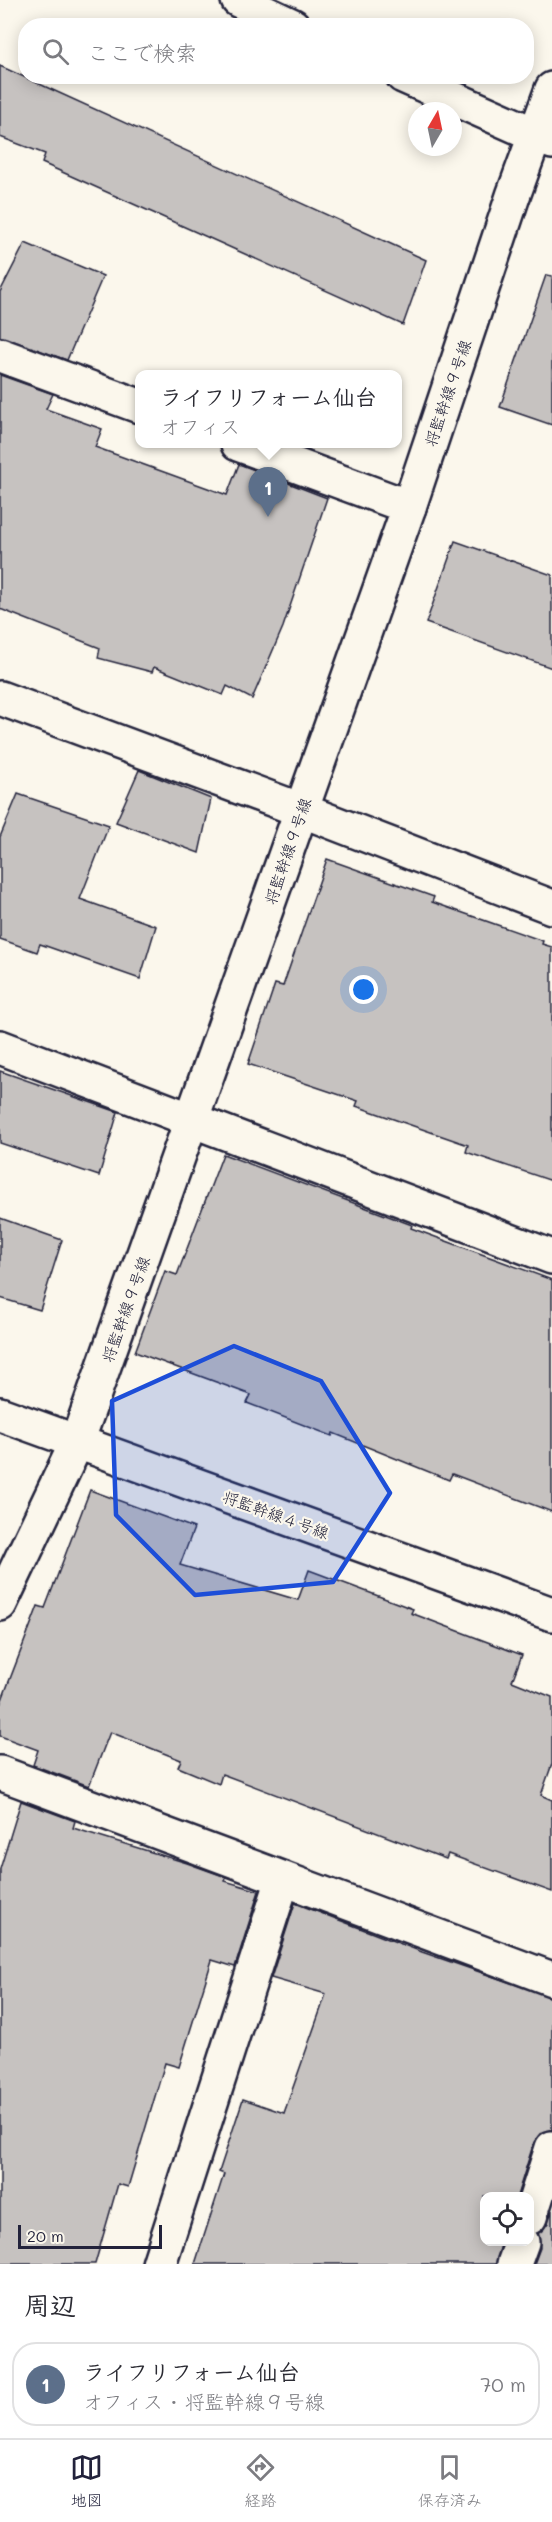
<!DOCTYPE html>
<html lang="ja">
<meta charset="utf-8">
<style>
body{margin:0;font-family:Mali,"Klee One",sans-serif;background:#f2f2f3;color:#2b2b33}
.controls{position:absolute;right:18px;bottom:18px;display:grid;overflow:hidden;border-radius:12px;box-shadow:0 3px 15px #0003}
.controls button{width:54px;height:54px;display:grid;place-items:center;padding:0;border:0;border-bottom:2px solid #e1e1e2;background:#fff;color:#2b2b33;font:30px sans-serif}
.compass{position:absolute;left:408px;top:102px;width:54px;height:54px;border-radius:50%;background:#fff;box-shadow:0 3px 15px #0003;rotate:9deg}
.scale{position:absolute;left:18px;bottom:15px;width:144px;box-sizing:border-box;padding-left:6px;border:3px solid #22223b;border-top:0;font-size:16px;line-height:21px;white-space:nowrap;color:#22223b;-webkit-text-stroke:4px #fbf7ec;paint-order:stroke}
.you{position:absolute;left:364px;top:990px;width:21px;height:21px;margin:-15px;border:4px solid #fff;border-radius:50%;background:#1a73e8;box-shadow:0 0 0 9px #1a73e833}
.badge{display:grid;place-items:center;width:39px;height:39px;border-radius:50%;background:#22223b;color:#fff;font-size:20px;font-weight:700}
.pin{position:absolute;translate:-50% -50px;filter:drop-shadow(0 2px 3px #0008)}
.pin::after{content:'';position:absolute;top:32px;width:21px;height:18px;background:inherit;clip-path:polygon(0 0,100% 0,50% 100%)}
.popup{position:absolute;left:135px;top:370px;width:267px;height:78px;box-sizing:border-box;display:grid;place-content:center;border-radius:12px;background:#fff;filter:drop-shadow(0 2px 4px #0005);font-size:20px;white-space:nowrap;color:#7c7c81}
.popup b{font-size:22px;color:#2b2b33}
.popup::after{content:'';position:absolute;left:50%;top:100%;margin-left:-12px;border:12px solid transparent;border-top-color:#fff}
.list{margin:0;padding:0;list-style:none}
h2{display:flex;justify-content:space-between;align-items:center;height:78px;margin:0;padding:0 24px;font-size:26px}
h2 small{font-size:20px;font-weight:400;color:#7c7c81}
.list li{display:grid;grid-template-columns:39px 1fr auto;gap:18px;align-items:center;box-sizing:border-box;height:84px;margin:0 12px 12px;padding:0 12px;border:2px solid #e1e1e2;border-radius:24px}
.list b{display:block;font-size:22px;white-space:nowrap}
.list p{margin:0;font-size:20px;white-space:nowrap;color:#7c7c81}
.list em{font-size:20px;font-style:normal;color:#7c7c81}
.icon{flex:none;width:33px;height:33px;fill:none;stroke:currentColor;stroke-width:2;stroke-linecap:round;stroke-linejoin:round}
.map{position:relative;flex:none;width:552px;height:2264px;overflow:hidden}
.search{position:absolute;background:#fff;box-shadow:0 3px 15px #0003;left:18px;right:18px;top:18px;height:66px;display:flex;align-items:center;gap:15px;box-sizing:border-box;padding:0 21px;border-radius:24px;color:#7c7c81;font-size:22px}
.sheet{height:174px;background:#fff}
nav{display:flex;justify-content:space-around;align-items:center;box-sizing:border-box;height:84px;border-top:2px solid #e1e1e2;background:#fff;font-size:16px;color:#7c7c81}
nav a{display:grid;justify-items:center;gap:3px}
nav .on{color:#22223b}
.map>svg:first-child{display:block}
</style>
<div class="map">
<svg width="552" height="2264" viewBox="0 0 552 2264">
<rect width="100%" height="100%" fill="#fbf7ec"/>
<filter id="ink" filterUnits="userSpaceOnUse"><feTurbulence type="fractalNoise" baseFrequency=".0167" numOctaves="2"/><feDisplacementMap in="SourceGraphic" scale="12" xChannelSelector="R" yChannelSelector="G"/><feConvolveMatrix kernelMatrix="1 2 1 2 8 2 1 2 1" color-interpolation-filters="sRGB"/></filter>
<g filter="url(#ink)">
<g fill="#c6c2c0" stroke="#22223b" stroke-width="1.5">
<path d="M 0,66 L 426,260 L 403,325 L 42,163 L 45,154 L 0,137 Z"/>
<path d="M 25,243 L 103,276 L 67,360 L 0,337 L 0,292 Z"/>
<path d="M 546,275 L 552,276 L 552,425 L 500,407 Z"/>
<path d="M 0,375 L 53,394 L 46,409 L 102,429 L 95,447 L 227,495 L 239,464 L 327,498 L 283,627 L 252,699 L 227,686 L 223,695 L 154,667 L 152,672 L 98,658 L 100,648 L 0,609 Z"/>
<path d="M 455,541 L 552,575 L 552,668 L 426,623 Z"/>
<path d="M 139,770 L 211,799 L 199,853 L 116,822 Z"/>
<path d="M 18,794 L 109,825 L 80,899 L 156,926 L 140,979 L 40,944 L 37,952 L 0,939 L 0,837 Z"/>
<path d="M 327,859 L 434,897 L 432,902 L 543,941 L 542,944 L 552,947 L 552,1181 L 466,1152 L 468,1145 L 356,1106 L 358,1101 L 248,1064 L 275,984 L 283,986 Z"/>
<path d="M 0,1071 L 118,1112 L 99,1176 L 0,1143 Z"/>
<path d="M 223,1154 L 412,1225 L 411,1228 L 552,1280 L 552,1512 L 452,1474 L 449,1480 L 333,1433 L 332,1436 L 247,1403 L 251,1395 L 135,1352 L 165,1271 L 177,1275 Z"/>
<path d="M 0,1218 L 62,1240 L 40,1310 L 0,1298 Z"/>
<path d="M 90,1490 L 194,1528 L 180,1565 L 298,1600 L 309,1570 L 413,1609 L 411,1613 L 522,1655 L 512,1681 L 552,1697 L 552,1764 L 541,1795 L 552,1800 L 552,1892 L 448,1854 L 446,1859 L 222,1774 L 219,1784 L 178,1767 L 181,1760 L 110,1732 L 89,1786 L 33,1765 L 38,1750 L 0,1736 L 0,1705 L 38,1606 L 45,1608 Z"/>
<path d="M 21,1801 L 75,1821 L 73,1828 L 187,1863 L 226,1877 L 225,1881 L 259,1891 L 235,1967 L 212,1960 L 179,2067 L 165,2063 L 128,2187 L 118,2184 L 95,2264 L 0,2264 L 0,1869 Z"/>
<path d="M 295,1903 L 422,1952 L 552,1997 L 552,2130 L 540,2134 L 534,2142 L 517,2196 L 484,2196 L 484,2241 L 502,2241 L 496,2264 L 195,2264 L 224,2174 L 219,2172 L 243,2099 L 284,2113 L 326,1994 L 271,1978 Z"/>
<path d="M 552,2210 L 552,2264 L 534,2264 L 540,2248 L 538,2233 L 548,2223 Z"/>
</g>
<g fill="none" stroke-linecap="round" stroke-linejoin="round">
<g stroke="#22223b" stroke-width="38">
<g id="minor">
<path d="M 0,355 L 139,406"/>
<path d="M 238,444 L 409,507"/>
<path d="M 0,698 L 301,810 L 552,907"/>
<path d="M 0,1047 L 552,1257"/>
<path d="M 0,1773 L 552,1979"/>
<path d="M 530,2217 L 552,2148"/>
<path d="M 159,2264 L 283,1879"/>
<path d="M 514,2264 L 522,2242"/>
</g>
</g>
<g stroke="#22223b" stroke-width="38">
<g id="tertiary">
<path d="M 238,0 L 293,26"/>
<path d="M 403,76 L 552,142"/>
<path d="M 0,1414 L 552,1614"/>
<path d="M 0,1604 L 77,1442 L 409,507 L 513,196 L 552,89"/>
</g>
</g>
<use href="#minor" stroke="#fbf7ec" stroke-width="33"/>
<use href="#tertiary" stroke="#fbf7ec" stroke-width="33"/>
</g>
</g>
<path fill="#1d4ed8" fill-opacity="0.2" stroke="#1d4ed8" stroke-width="4.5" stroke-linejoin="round" d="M 234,1346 L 321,1381 L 390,1493 L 333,1582 L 195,1595 L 116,1515 L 112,1401 Z"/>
<g text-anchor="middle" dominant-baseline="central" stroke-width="4.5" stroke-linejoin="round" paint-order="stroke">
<g font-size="16" fill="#22223b" stroke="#fbf7ec">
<text transform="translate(447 393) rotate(-71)">将監幹線９号線</text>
<text transform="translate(287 851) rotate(-71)">将監幹線９号線</text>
<text transform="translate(125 1309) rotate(-70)">将監幹線９号線</text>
<text transform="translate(276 1514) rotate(20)">将監幹線４号線</text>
</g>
</g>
</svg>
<div class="controls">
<button><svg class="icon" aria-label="locate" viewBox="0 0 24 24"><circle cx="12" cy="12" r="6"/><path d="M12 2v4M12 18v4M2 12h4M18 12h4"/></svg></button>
</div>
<svg class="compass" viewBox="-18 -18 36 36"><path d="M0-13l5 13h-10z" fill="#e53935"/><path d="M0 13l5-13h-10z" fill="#7c7c81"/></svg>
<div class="scale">20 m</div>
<div class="you"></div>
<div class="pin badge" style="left:268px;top:517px;background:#5c6f8a">1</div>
<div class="popup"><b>ライフリフォーム仙台</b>オフィス</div>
<div class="search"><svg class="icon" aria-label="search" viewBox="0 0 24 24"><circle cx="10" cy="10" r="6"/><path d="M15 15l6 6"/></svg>ここで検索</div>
</div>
<section class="sheet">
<h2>周辺<small></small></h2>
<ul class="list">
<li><span class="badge" style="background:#5c6f8a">1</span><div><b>ライフリフォーム仙台</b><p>オフィス · 将監幹線９号線</p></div><em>70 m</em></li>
</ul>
</section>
<nav>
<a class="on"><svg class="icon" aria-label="map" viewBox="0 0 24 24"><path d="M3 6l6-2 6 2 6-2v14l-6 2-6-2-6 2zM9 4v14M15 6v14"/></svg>地図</a>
<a><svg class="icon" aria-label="directions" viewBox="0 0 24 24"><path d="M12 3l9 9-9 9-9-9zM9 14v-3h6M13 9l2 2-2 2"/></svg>経路</a>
<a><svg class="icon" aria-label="saved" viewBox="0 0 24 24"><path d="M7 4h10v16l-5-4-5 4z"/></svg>保存済み</a>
</nav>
